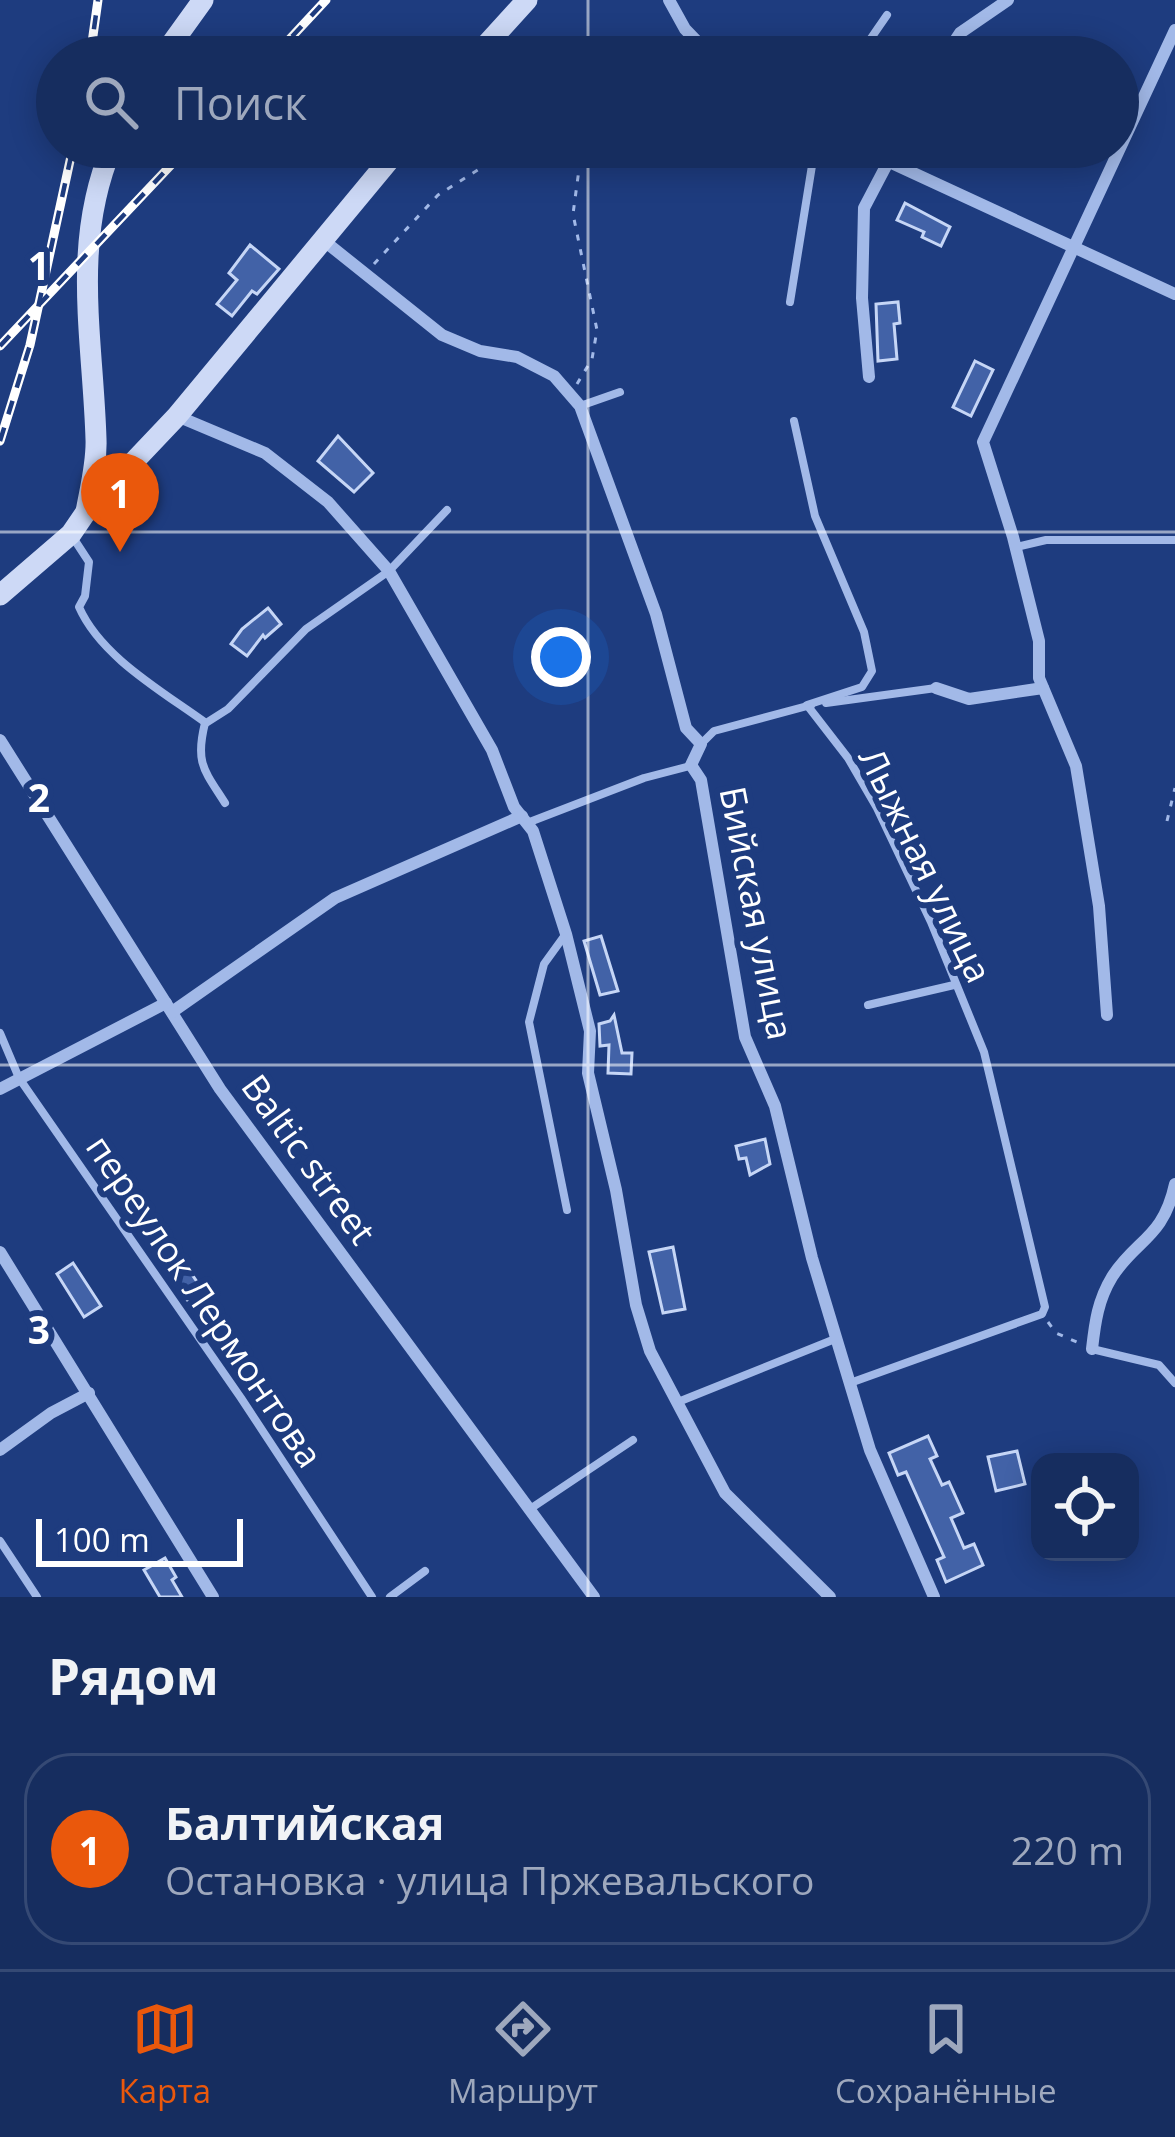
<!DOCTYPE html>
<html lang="ru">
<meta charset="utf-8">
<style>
body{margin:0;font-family:"Open Sans",sans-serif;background:#233968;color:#f1f3f6}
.controls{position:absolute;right:36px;bottom:36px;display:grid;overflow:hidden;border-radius:24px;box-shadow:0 6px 30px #0003}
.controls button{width:108px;height:108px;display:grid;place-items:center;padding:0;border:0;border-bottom:3px solid #354974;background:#162d5f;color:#f1f3f6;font:60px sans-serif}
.scale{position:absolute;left:36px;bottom:30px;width:207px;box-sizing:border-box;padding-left:12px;border:6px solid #fff;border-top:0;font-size:33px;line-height:42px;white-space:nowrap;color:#fff;-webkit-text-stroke:9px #1e3c7f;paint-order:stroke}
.you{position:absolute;left:561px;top:657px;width:42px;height:42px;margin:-30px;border:9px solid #fff;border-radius:50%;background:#1a73e8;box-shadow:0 0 0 18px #1a73e833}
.badge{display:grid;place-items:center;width:78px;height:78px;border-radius:50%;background:#ea580c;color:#fff;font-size:39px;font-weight:700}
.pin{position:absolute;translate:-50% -99px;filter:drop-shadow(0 3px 6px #0008)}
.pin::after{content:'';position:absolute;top:63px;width:42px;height:36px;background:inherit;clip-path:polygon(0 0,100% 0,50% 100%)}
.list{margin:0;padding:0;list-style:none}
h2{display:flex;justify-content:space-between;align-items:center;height:156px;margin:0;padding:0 48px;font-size:51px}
h2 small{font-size:39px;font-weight:400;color:#9ea8bd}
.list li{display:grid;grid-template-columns:78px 1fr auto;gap:36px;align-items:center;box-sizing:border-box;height:192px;margin:0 24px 24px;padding:0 24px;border:3px solid #354974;border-radius:48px}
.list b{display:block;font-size:45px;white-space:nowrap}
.list p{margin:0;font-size:39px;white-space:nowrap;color:#9ea8bd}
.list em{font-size:39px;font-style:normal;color:#9ea8bd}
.icon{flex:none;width:66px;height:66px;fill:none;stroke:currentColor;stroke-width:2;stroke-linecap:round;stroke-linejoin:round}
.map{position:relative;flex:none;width:1175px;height:1597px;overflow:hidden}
.search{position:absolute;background:#162d5f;box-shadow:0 6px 30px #0003;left:36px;right:36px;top:36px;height:132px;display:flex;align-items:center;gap:30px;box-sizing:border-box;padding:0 42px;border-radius:66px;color:#9ea8bd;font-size:45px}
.sheet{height:372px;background:#162d5f}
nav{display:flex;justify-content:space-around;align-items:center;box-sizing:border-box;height:168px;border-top:3px solid #354974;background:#162d5f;font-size:33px;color:#9ea8bd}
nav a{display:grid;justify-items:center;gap:6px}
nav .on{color:#ea580c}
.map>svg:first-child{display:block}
</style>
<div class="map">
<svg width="1175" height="1597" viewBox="0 0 1175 1597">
<rect width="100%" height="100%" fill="#1e3c7f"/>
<g fill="#4262a7" stroke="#c6d6f6" stroke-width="3">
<path d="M 905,203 L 950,227 L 941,246 L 922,237 L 924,232 L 897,220 Z"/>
<path d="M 250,245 L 279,269 L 257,294 L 252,291 L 232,316 L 217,304 L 237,280 L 229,273 Z"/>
<path d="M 898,302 L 900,323 L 894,324 L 897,359 L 878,361 L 876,304 Z"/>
<path d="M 975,361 L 993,370 L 971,416 L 953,407 Z"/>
<path d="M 338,436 L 373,473 L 354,492 L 318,461 Z"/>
<path d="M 268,608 L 281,624 L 265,638 L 263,635 L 247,656 L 231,644 L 242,629 Z"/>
<path d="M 601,936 L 618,991 L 600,995 L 584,941 Z"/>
<path d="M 614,1015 L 622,1053 L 632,1053 L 631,1074 L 608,1073 L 609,1045 L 600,1046 L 599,1024 L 610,1021 Z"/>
<path d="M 765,1139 L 770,1164 L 750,1175 L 746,1158 L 739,1159 L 736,1146 Z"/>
<path d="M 673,1247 L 685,1309 L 663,1313 L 649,1252 Z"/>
<path d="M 180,1257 L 215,1308 L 200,1318 L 165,1268 Z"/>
<path d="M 73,1263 L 101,1306 L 84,1317 L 57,1274 Z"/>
<path d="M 928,1436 L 937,1456 L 930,1459 L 942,1485 L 949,1482 L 963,1513 L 951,1518 L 964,1548 L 974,1544 L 983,1565 L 946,1582 L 937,1560 L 944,1557 L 906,1472 L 898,1475 L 889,1453 Z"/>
<path d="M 1017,1451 L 1025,1484 L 996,1491 L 988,1457 Z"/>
<path d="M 165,1558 L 176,1577 L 172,1580 L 182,1597 L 160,1597 L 144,1570 Z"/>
</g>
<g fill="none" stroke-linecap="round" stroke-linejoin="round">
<g stroke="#a2b9e8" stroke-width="3" stroke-dasharray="6 9" stroke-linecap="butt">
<path d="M 374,264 L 438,195 L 514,147"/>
<path d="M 577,384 L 592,359 L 597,330 L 573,214 L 582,147"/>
<path d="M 1167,821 L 1175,788"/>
<path d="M 1048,1322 L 1056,1333 L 1079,1343"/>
</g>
<g stroke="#a2b9e8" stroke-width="8">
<path d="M 858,57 L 887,15"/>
<path d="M 790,302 L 815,147"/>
<path d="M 580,406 L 620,392"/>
<path d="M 794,421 L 815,516 L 864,632 L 872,671 L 862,687 L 807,705 L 848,758 L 877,808 L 931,922 L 984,1052 L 1045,1307 L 1042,1314 L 850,1383"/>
<path d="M 72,536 L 89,562 L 85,596 L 79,607 C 101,657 162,691 206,723 L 228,709 L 306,629 L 389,571 L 447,510"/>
<path d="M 1016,547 L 1046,540 L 1175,540"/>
<path d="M 826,703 L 936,688"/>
<path d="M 205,723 C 195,763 204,770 225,803"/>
<path d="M 701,744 L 714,731 L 811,705"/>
<path d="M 527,823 L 644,778 L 690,766"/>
<path d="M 565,935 L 544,964 L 529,1022 L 567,1210"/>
<path d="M 868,1005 L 954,985"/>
<path d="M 0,1033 L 19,1078 L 241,1398 L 372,1597"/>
<path d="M 1092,1349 L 1159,1365 L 1175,1383"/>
<path d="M 678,1402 L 835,1339"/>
<path d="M 530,1509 L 633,1440"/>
<path d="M 0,1541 L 37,1597"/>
<path d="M 390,1597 L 425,1571"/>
</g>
<g stroke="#a2b9e8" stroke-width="12">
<path d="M 669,0 L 685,29 L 712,57"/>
<path d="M 944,57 L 960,33 L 1008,0"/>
<path d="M 857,147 L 1175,294"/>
<path d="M 323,240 L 442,335 L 480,351 L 517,357 L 554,376 L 580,406 L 656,614 L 686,728 L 701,744 L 691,765 L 701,780 L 745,1037 L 775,1106 L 812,1258 L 870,1450 L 934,1597"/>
<path d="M 869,377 L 862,298 L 864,208 L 896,147"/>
<path d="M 177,416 L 265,453 L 328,502 L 389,571 L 492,750 L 514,807 L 533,831 L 566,934 L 590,1031 L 588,1073 L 616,1190 L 636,1305 L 650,1351 L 725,1493 L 830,1597"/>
<path d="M 936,688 L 969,699 L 1043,688"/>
<path d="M 0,740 L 220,1089 L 594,1597"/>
<path d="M 172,1012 L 335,898 L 522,816"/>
<path d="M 1107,1015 L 1099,906 L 1076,766 L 1039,678 L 1039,641 L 1013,537 L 983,442 L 1175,30"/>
<path d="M 0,1089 L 166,1003"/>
<path d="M 0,1252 L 213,1597"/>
<path d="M 1092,1349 C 1095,1322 1098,1300 1112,1277 C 1136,1239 1163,1239 1175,1184"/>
<path d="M 0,1450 L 51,1413 L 89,1393"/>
</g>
<g stroke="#cdd9f6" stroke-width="21">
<path d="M 162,57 L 203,0"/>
<path d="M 475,57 L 527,0"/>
<path d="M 86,512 C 90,489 97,463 96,439 C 93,339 71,243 112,147"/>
<path d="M 0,595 L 71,534 L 86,512 L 177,416 L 400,147"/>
</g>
<g stroke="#fff" stroke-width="9">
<g id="rail">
<path d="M 90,57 L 98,0"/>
<path d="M 273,57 L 326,0"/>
<path d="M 0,346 L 188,147"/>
<path d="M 0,441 L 30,345 L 73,147"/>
</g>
</g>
<use href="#rail" stroke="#1e3c7f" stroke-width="4.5" stroke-dasharray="14" stroke-linecap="butt"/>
</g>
<path fill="none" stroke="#fff" stroke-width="3" stroke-opacity="0.55" d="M 588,0 L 588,57M 588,147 L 588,1597M 0,532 L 1175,532M 0,1065 L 1175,1065"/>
<g text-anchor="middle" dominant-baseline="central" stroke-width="12" stroke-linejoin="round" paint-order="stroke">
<g font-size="36" fill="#fff" stroke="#1e3c7f">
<text transform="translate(926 865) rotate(64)">Лыжная улица</text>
<text transform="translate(757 913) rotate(79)">Бийская улица</text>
<text transform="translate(309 1159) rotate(54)">Baltic street</text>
<text transform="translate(205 1301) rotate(56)">переулок Лермонтова</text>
</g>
</g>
<g font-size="39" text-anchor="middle" font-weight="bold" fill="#fff" stroke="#1e3c7f" stroke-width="12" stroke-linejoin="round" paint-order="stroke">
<text x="39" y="280">1</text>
<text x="39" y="812">2</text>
<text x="39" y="1344">3</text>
</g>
</svg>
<div class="controls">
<button><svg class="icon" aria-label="locate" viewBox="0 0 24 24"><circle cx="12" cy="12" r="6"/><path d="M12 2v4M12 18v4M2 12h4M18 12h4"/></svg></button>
</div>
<div class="scale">100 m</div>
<div class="you"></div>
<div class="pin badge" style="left:120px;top:552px">1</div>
<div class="search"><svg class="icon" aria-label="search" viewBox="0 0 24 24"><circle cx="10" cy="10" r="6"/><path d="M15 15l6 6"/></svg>Поиск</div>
</div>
<section class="sheet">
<h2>Рядом<small></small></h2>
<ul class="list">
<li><span class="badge">1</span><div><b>Балтийская</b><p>Остановка · улица Пржевальского</p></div><em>220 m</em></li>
</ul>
</section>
<nav>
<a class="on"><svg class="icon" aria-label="map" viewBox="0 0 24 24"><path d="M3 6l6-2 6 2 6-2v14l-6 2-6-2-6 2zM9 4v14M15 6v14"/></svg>Карта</a>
<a><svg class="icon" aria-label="directions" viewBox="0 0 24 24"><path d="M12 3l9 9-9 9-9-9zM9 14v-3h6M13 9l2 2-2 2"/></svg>Маршрут</a>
<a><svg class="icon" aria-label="saved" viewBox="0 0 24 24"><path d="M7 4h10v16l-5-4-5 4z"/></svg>Сохранённые</a>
</nav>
